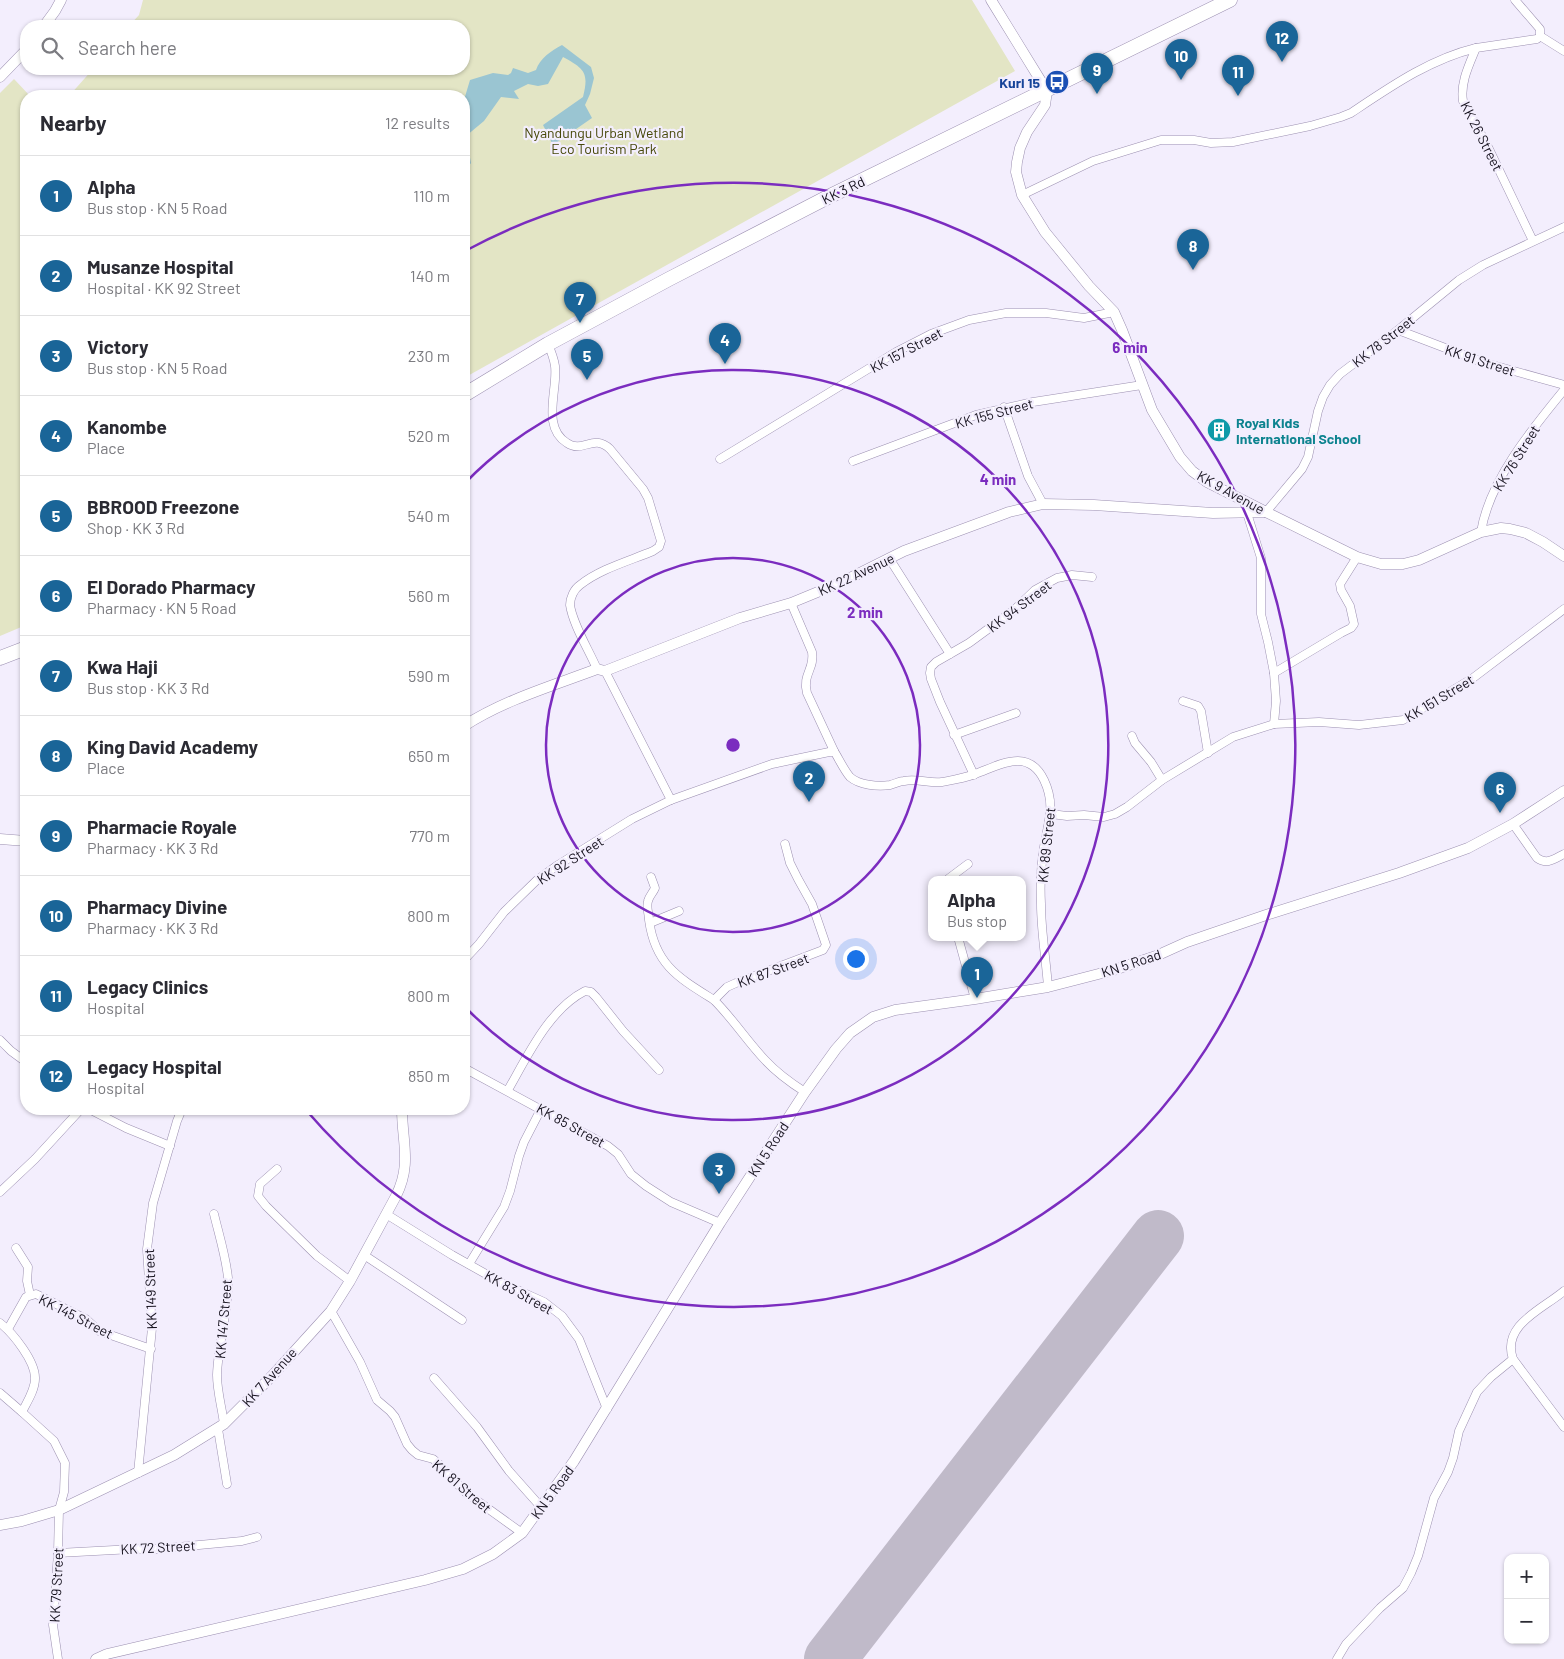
<!DOCTYPE html>
<meta charset="utf-8">
<style>
body{margin:0;font-family:Barlow,sans-serif;background:#f2f2f3;color:#2b2b33}
.controls{position:absolute;right:15px;bottom:15px;display:grid;overflow:hidden;border-radius:10px;box-shadow:0 1px 4px #0004}
.controls button{width:45px;height:45px;display:grid;place-items:center;padding:0;border:0;border-bottom:1px solid #e1e1e2;background:#fff;color:#2b2b33;font:25px sans-serif}
.you{position:absolute;left:855px;top:958px;width:18px;height:18px;margin:-12px;border:4px solid #fff;border-radius:50%;background:#1a73e8;box-shadow:0 0 0 8px #1a73e833}
.badge{display:grid;place-items:center;width:32px;height:32px;border-radius:50%;background:#1a6598;color:#fff;font-size:16px;font-weight:700}
.pin{position:absolute;translate:-50% -41px;filter:drop-shadow(0 1px 2px #0008)}
.pin::after{content:'';position:absolute;top:26px;width:18px;height:15px;background:inherit;clip-path:polygon(0 0,100% 0,50% 100%)}
.popup{position:absolute;left:928px;top:876px;width:98px;height:65px;box-sizing:border-box;display:grid;place-content:center;border-radius:10px;background:#fff;filter:drop-shadow(0 1px 4px #0005);font-size:16px;white-space:nowrap;color:#7c7c81}
.popup b{font-size:19px;color:#2b2b33}
.popup::after{content:'';position:absolute;left:50%;top:100%;margin-left:-10px;border:10px solid transparent;border-top-color:#fff}
.list{margin:0;padding:0;list-style:none}
h2{display:flex;justify-content:space-between;align-items:center;height:65px;margin:0;padding:0 20px;font-size:21px}
h2 small{font-size:16px;font-weight:400;color:#7c7c81}
.list li{display:grid;grid-template-columns:32px 1fr auto;gap:15px;align-items:center;box-sizing:border-box;height:80px;padding:0 20px;border-top:1px solid #e1e1e2}
.list b{display:block;font-size:19px;white-space:nowrap}
.list p{margin:0;font-size:16px;white-space:nowrap;color:#7c7c81}
.list em{font-size:16px;font-style:normal;color:#7c7c81}
.icon{flex:none;width:28px;height:28px;fill:none;stroke:currentColor;stroke-width:2;stroke-linecap:round;stroke-linejoin:round}
.map{position:relative;flex:none;width:1564px;height:1659px;overflow:hidden}
.search{position:absolute;background:#fff;box-shadow:0 1px 4px #0004;left:20px;top:20px;width:450px;height:55px;display:flex;align-items:center;gap:12px;box-sizing:border-box;padding:0 18px;border-radius:20px;color:#7c7c81;font-size:19px}
.panel{position:absolute;background:#fff;box-shadow:0 1px 4px #0004;left:20px;top:90px;width:450px;height:1025px;border-radius:20px}
.map>svg:first-child{display:block}
</style>
<div class="map">
<svg width="1564" height="1659" viewBox="0 0 1564 1659">
<rect width="100%" height="100%" fill="#f3eefd"/>
<g fill="#e3e5c5">
<path d="M 143,0 L 972,0 L 1015,71 L 464,378 L 464,96 L 69,96 L 93,69 L 464,69 L 464,26 L 129,26 L 139,15 Z"/>
<path d="M 14,79 L 30,96 L 26,96 L 26,625 L 0,636 L 0,93 Z"/>
</g>
<path fill="#9ac5d2" d="M 562,45 L 591,67 L 594,78 L 590,94 L 585,105 L 592,118 L 553,145 L 543,125 L 583,97 C 589,73 585,69 563,57 L 548,84 L 538,86 L 528,84 L 514,91 L 519,99 L 501,97 L 484,121 L 466,136 L 471,163 L 465,171 L 464,168 L 464,100 L 470,80 L 493,73 L 508,75 L 511,73 L 513,68 L 528,73 L 536,70 C 540,58 551,51 562,45 Z"/>
<g fill="none" stroke-linecap="round" stroke-linejoin="round">
<path stroke="#c0bac9" stroke-width="52" d="M 830,1659 L 1158,1236"/>
<g stroke="#9c90b1" stroke-width="9">
<g id="street">
<path d="M 1515,0 L 1540,29 L 1540,36 L 1537,39 L 1476,48 C 1469,65 1460,83 1463,101 L 1489,149 L 1533,241"/>
<path d="M 1540,36 L 1564,51"/>
<path d="M 1022,195 L 1093,161 L 1161,140 L 1194,140 L 1211,143 L 1233,142 L 1310,126 L 1341,117 L 1351,113 C 1390,87 1430,59 1476,48"/>
<path d="M 1398,330 L 1482,362 L 1564,385"/>
<path d="M 548,344 C 551,351 554,359 555,366 C 558,390 541,427 567,443 C 583,454 593,433 610,449 L 643,489 L 648,498 L 661,541 L 659,547 L 653,551 C 629,561 600,569 580,585 C 574,589 570,598 570,605 C 573,625 589,650 597,669"/>
<path d="M 1004,407 L 1028,476 L 1043,504"/>
<path d="M 720,459 L 896,352 L 931,334 L 969,320 L 1006,313 L 1046,313 L 1084,318 L 1114,312"/>
<path d="M 853,461 L 976,415 L 1033,402 L 1142,385"/>
<path d="M 1266,512 L 1302,469 L 1308,457 L 1318,411 L 1323,397 L 1330,385 L 1340,374 L 1398,330 L 1459,280 L 1483,265 L 1564,227"/>
<path d="M 1247,513 L 1261,558 L 1261,614 L 1268,642 L 1274,673"/>
<path d="M 1481,532 C 1489,481 1532,429 1564,390"/>
<path d="M 889,558 L 950,654"/>
<path d="M 791,603 L 812,652 C 815,669 802,674 807,693 L 834,751"/>
<path d="M 605,671 L 671,800"/>
<path d="M 1183,701 L 1198,706 L 1201,711 L 1208,753"/>
<path d="M 1274,724 L 1276,701 L 1274,673 L 1341,633 L 1351,628 L 1354,624 L 1350,606 L 1341,590 L 1340,584 L 1357,557"/>
<path d="M 954,735 L 1016,713"/>
<path d="M 1132,736 L 1135,743 L 1151,762 L 1162,780"/>
<path d="M 974,775 L 940,702 L 931,679 L 930,673 L 931,667 L 936,662 L 969,643 L 1014,610 L 1035,590 L 1057,578 L 1072,575 L 1092,577"/>
<path d="M 1051,814 L 1067,816 L 1084,815 L 1104,817 L 1115,814 L 1127,807 L 1162,780 L 1233,737 L 1274,724 L 1319,722 L 1359,725 L 1403,720 L 1473,678 L 1564,609"/>
<path d="M 1513,824 L 1537,858 C 1547,865 1554,859 1564,854"/>
<path d="M 785,844 L 790,863 L 798,879 L 812,904 L 824,939 L 826,945 L 823,950 L 736,983 L 727,987 L 714,1000 C 733,1019 747,1041 765,1060 C 777,1073 791,1083 805,1092"/>
<path d="M 651,877 L 655,888 C 653,893 649,896 648,901 C 646,907 649,914 649,920 C 655,965 679,978 714,1000"/>
<path d="M 948,879 L 968,864"/>
<path d="M 650,923 L 679,911"/>
<path d="M 958,937 L 975,999"/>
<path d="M 464,960 L 479,944 L 504,912 L 537,880 L 558,865 L 632,819 L 671,800 L 772,764 L 834,751 C 839,759 844,770 850,777 C 859,785 878,787 890,785 C 895,784 899,781 904,781 C 917,778 930,784 942,782 C 953,780 965,778 975,774 C 1000,765 1028,747 1044,780 C 1056,805 1048,822 1044,847 C 1041,865 1040,885 1041,904 C 1041,931 1046,959 1048,987"/>
<path d="M 0,1040 L 11,1051 L 26,1062"/>
<path d="M 464,1068 L 608,1146 L 618,1154 L 631,1174 L 646,1186 L 671,1202 L 720,1223"/>
<path d="M 508,1090 C 527,1057 549,1009 585,991 L 591,992 L 596,997 L 623,1031 L 659,1070"/>
<path d="M 89,1109 L 126,1128 L 170,1146"/>
<path d="M 277,1169 L 260,1184 L 258,1196 L 266,1206 L 317,1256 L 350,1281"/>
<path d="M 0,1192 L 35,1159 L 81,1109"/>
<path d="M 214,1214 C 219,1235 226,1257 228,1278 C 229,1310 218,1343 217,1375 C 217,1391 222,1408 224,1424"/>
<path d="M 386,1214 L 452,1255 L 502,1283 L 544,1302 L 562,1316 L 579,1339 L 607,1409"/>
<path d="M 16,1248 L 28,1267 L 27,1281 L 30,1295"/>
<path d="M 364,1255 L 462,1320"/>
<path d="M 469,1264 L 504,1207 L 510,1191 L 519,1156 L 524,1142 L 541,1109"/>
<path d="M 1564,1291 C 1543,1309 1501,1325 1513,1359 L 1564,1427"/>
<path d="M 331,1311 L 360,1362 L 377,1400 L 390,1411 L 395,1417 L 407,1444 L 412,1450 L 418,1455 L 433,1459 L 439,1464 L 465,1492 L 522,1533"/>
<path d="M 0,1323 C 13,1333 36,1362 35,1379 C 35,1390 27,1402 22,1412 L 54,1441 L 65,1463 L 64,1492 L 59,1510 L 58,1553 L 53,1625 L 58,1659"/>
<path d="M 8,1329 L 26,1297 L 36,1294 L 86,1319 L 99,1331 L 151,1349"/>
<path d="M 434,1378 L 477,1427 L 509,1471 L 541,1507"/>
<path d="M 0,1393 L 22,1412"/>
<path d="M 218,1429 L 227,1484"/>
<path d="M 138,1473 L 152,1328 L 147,1249 L 153,1203 L 177,1121 L 182,1109"/>
<path d="M 58,1553 L 133,1549 L 156,1549 L 242,1541 L 257,1537"/>
<path d="M 1337,1659 L 1346,1644 L 1380,1608 L 1403,1588 L 1411,1573 L 1418,1556 L 1434,1498 L 1448,1472 L 1453,1458 L 1459,1431 L 1477,1392 L 1491,1377 L 1513,1359"/>
</g>
</g>
<g stroke="#9c90b1" stroke-width="11">
<g id="secondary">
<path d="M 991,0 L 1047,91 L 1045,105 L 1027,132 L 1020,148 L 1017,162 L 1016,172 L 1022,195 L 1045,232 L 1089,286 L 1114,312 L 1122,330 L 1152,410 L 1180,457 L 1192,471 L 1207,482 L 1266,512 L 1357,557 L 1381,564 L 1403,564 L 1419,560 L 1481,532 L 1501,528 L 1510,529 L 1526,533 L 1543,542 L 1564,556"/>
<path d="M 44,26 L 55,11 L 61,0"/>
<path d="M 0,77 L 26,50"/>
<path d="M 464,726 C 504,700 552,686 597,669 L 605,671 L 740,618 L 791,603 L 842,582 L 904,551 L 1009,512 L 1043,504 L 1094,505 L 1213,513 L 1265,512"/>
<path d="M 0,839 L 26,841"/>
<path d="M 0,1525 L 22,1521 L 59,1510 L 174,1455 L 224,1424 L 272,1376 L 331,1311 L 350,1281 L 396,1196 C 412,1164 402,1142 402,1109"/>
<path d="M 96,1659 L 107,1654 L 425,1580 L 463,1569 L 493,1554 L 522,1533 L 574,1461 L 720,1223 L 805,1092 L 836,1049 L 850,1033 L 873,1017 L 895,1010 L 975,999 L 1048,987 L 1114,970 L 1156,956 L 1187,942 L 1266,915 L 1399,873 L 1468,848 L 1513,824 L 1564,791"/>
</g>
</g>
<g stroke="#9c90b1" stroke-width="15">
<g id="highway">
<path d="M 464,395 L 548,344 L 669,279 L 828,197 L 1230,0"/>
<path d="M 0,658 L 26,648"/>
</g>
</g>
<use href="#street" stroke="#fff" stroke-width="8"/>
<use href="#secondary" stroke="#fff" stroke-width="10"/>
<use href="#highway" stroke="#fff" stroke-width="14"/>
</g>
<g fill="none" stroke="#7b2cbf" stroke-width="2.5">
<circle cx="733" cy="745" r="187"/>
<path d="M466 482A375 375 0 1 1 466 1008"/>
<path d="M465 251A562 562 0 1 1 306 1110"/>
</g>
<defs>
<g id="bus-disc" transform="scale(1.25)"><circle r="9.5" fill="#1a4fb4" stroke="#f3eefd"/><path d="M-5-6H5V4H4V6H2V4H-2V6H-4V4H-5ZM-3.5-4V0h7V-4ZM-3.5 1.2v1.5H-2V1.2ZM2 1.2v1.5H3.5V1.2Z" fill="#fff"/></g>
<g id="building-disc" transform="scale(1.25)"><circle r="9.5" fill="#0f9aa8" stroke="#f3eefd"/><path d="M-4-6H4V6H1V3H-1V6H-4ZM-2.5-4.3h1.7v1.8h-1.7ZM.8-4.3h1.7v1.8H.8ZM-2.5-1h1.7V.8h-1.7ZM.8-1h1.7V.8H.8Z" fill="#fff"/></g>
</defs>
<g fill-rule="evenodd">
<use href="#bus-disc" x="1057" y="82"/>
<use href="#building-disc" x="1219" y="430"/>
</g>
<g text-anchor="middle" dominant-baseline="central" stroke-width="4.5" stroke-linejoin="round" paint-order="stroke">
<g font-size="14" font-weight="bold" fill="#164399" stroke="#f3eefd" text-anchor="end">
<text x="1040" y="82">Kuri 15</text>
</g>
<g font-size="14" fill="#464708" stroke="#f3eefd">
<text x="604" y="132">Nyandungu Urban Wetland<tspan x="604" dy="16">Eco Tourism Park</tspan></text>
</g>
<g font-size="14" fill="#15111d" stroke="#f3eefd">
<text transform="translate(1482 136) rotate(63)">KK 26 Street</text>
<text transform="translate(843 190) rotate(-26)">KK 3 Rd</text>
<text transform="translate(1383 341) rotate(-38)">KK 78 Street</text>
<text transform="translate(906 350) rotate(-28)">KK 157 Street</text>
<text transform="translate(1480 360) rotate(18)">KK 91 Street</text>
<text transform="translate(994 413) rotate(-15)">KK 155 Street</text>
<text transform="translate(1516 458) rotate(-58)">KK 76 Street</text>
<text transform="translate(1231 492) rotate(29)">KK 9 Avenue</text>
<text transform="translate(856 574) rotate(-25)">KK 22 Avenue</text>
<text transform="translate(1019 606) rotate(-37)">KK 94 Street</text>
<text transform="translate(1439 698) rotate(-31)">KK 151 Street</text>
<text transform="translate(1046 845) rotate(-84)">KK 89 Street</text>
<text transform="translate(570 860) rotate(-33)">KK 92 Street</text>
<text transform="translate(1131 963) rotate(-18)">KN 5 Road</text>
<text transform="translate(773 970) rotate(-20)">KK 87 Street</text>
<text transform="translate(571 1125) rotate(29)">KK 85 Street</text>
<text transform="translate(768 1149) rotate(-57)">KN 5 Road</text>
<text transform="translate(150 1289) rotate(-92)">KK 149 Street</text>
<text transform="translate(519 1292) rotate(29)">KK 83 Street</text>
<text transform="translate(76 1316) rotate(27)">KK 145 Street</text>
<text transform="translate(223 1319) rotate(-85)">KK 147 Street</text>
<text transform="translate(269 1377) rotate(-48)">KK 7 Avenue</text>
<text transform="translate(462 1486) rotate(41)">KK 81 Street</text>
<text transform="translate(552 1492) rotate(-54)">KN 5 Road</text>
<text transform="translate(158 1547) rotate(-3)">KK 72 Street</text>
<text transform="translate(56 1585) rotate(-87)">KK 79 Street</text>
</g>
<g font-size="14" font-weight="bold" fill="#0d838f" stroke="#f3eefd" text-anchor="start">
<text x="1236" y="422">Royal Kids<tspan x="1236" dy="16">International School</tspan></text>
</g>
</g>
<circle cx="733" cy="745" r="8" fill="#7b2cbf" stroke="#f3eefd" stroke-width="2.5"/>
<g font-size="15" text-anchor="middle" font-weight="bold" fill="#7b2cbf" stroke="#f3eefd" stroke-width="4.5" stroke-linejoin="round" paint-order="stroke">
<text x="1130" y="353">6 min</text>
<text x="998" y="485">4 min</text>
<text x="865" y="618">2 min</text>
</g>
</svg>
<div class="controls">
<button>+</button>
<button>−</button>
</div>
<div class="you"></div>
<div class="pin badge" style="left:977px;top:998px">1</div>
<div class="popup"><b>Alpha</b>Bus stop</div>
<div class="pin badge" style="left:809px;top:802px">2</div>
<div class="pin badge" style="left:719px;top:1194px">3</div>
<div class="pin badge" style="left:725px;top:364px">4</div>
<div class="pin badge" style="left:587px;top:380px">5</div>
<div class="pin badge" style="left:1500px;top:813px">6</div>
<div class="pin badge" style="left:580px;top:323px">7</div>
<div class="pin badge" style="left:1193px;top:270px">8</div>
<div class="pin badge" style="left:1097px;top:94px">9</div>
<div class="pin badge" style="left:1181px;top:80px">10</div>
<div class="pin badge" style="left:1238px;top:96px">11</div>
<div class="pin badge" style="left:1282px;top:62px">12</div>
<div class="search"><svg class="icon" aria-label="search" viewBox="0 0 24 24"><circle cx="10" cy="10" r="6"/><path d="M15 15l6 6"/></svg>Search here</div>
<section class="panel">
<h2>Nearby<small>12 results</small></h2>
<ul class="list">
<li><span class="badge">1</span><div><b>Alpha</b><p>Bus stop · KN 5 Road</p></div><em>110 m</em></li>
<li><span class="badge">2</span><div><b>Musanze Hospital</b><p>Hospital · KK 92 Street</p></div><em>140 m</em></li>
<li><span class="badge">3</span><div><b>Victory</b><p>Bus stop · KN 5 Road</p></div><em>230 m</em></li>
<li><span class="badge">4</span><div><b>Kanombe</b><p>Place</p></div><em>520 m</em></li>
<li><span class="badge">5</span><div><b>BBROOD Freezone</b><p>Shop · KK 3 Rd</p></div><em>540 m</em></li>
<li><span class="badge">6</span><div><b>El Dorado Pharmacy</b><p>Pharmacy · KN 5 Road</p></div><em>560 m</em></li>
<li><span class="badge">7</span><div><b>Kwa Haji</b><p>Bus stop · KK 3 Rd</p></div><em>590 m</em></li>
<li><span class="badge">8</span><div><b>King David Academy</b><p>Place</p></div><em>650 m</em></li>
<li><span class="badge">9</span><div><b>Pharmacie Royale</b><p>Pharmacy · KK 3 Rd</p></div><em>770 m</em></li>
<li><span class="badge">10</span><div><b>Pharmacy Divine</b><p>Pharmacy · KK 3 Rd</p></div><em>800 m</em></li>
<li><span class="badge">11</span><div><b>Legacy Clinics</b><p>Hospital</p></div><em>800 m</em></li>
<li><span class="badge">12</span><div><b>Legacy Hospital</b><p>Hospital</p></div><em>850 m</em></li>
</ul>
</section>
</div>
